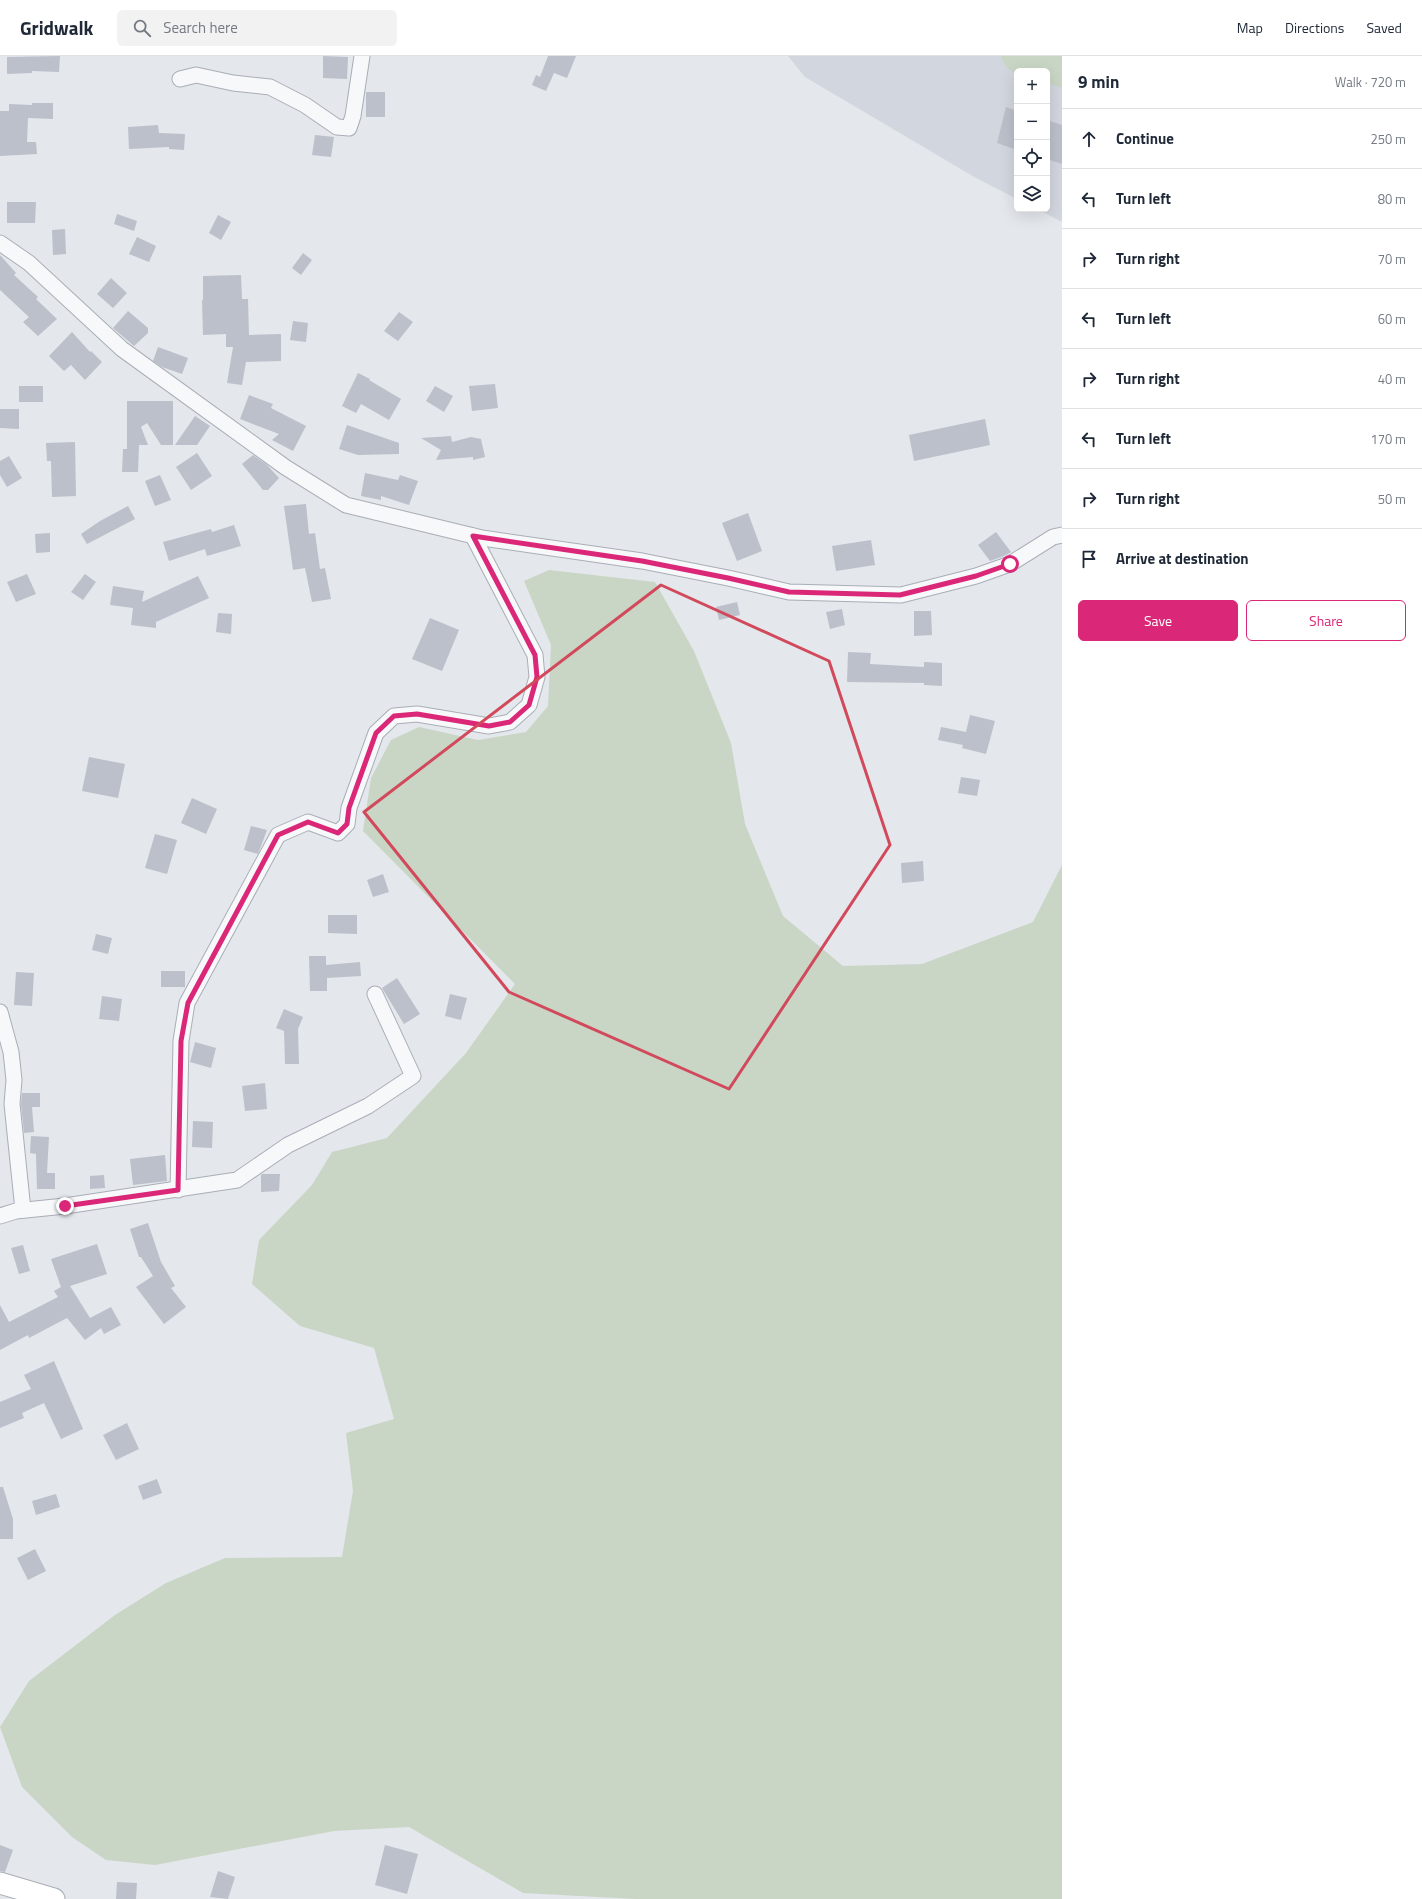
<!DOCTYPE html>
<meta charset="utf-8">
<style>
body{margin:0;font-family:"Titillium Web",sans-serif;background:#f2f2f3;color:#1f2937}
.controls{position:absolute;right:12px;top:12px;display:grid;overflow:hidden;border-radius:6px;box-shadow:0 4px 16px #0002}
.controls button{width:36px;height:36px;display:grid;place-items:center;padding:0;border:0;border-bottom:1px solid #e0e1e3;background:#fff;color:#1f2937;font:20px sans-serif}
.stop{position:absolute;width:12px;height:12px;margin:-9px;border:3px solid #db2777;border-radius:50%;background:#fff}
.stop.end{background:#db2777;border-color:#fff;box-shadow:0 1px 4px #0008}
.list{margin:0;padding:0;list-style:none}
h2{display:flex;justify-content:space-between;align-items:center;height:52px;margin:0;padding:0 16px;font-size:17px}
h2 small{font-size:13px;font-weight:400;color:#747a83}
.list li{display:grid;grid-template-columns:26px 1fr auto;gap:12px;align-items:center;box-sizing:border-box;height:60px;padding:0 16px;border-top:1px solid #e0e1e3}
.list b{display:block;font-size:15px;white-space:nowrap}
.list em{font-size:13px;font-style:normal;color:#747a83}
.actions{display:flex;gap:8px;padding:12px 16px}
.actions a{flex:1;padding:9px 0;border:1px solid #db2777;border-radius:6px;text-align:center;font-size:14px;color:#db2777}
.actions .main{background:#db2777;color:#fff}
.icon{flex:none;width:22px;height:22px;fill:none;stroke:currentColor;stroke-width:2;stroke-linecap:round;stroke-linejoin:round}
.map{position:relative;flex:none;width:1062px;height:1843px;overflow:hidden}
header{display:flex;align-items:center;gap:24px;box-sizing:border-box;height:56px;padding:0 20px;background:#fff;border-bottom:1px solid #e0e1e3}
header strong{font-size:19px}
nav{display:flex;gap:22px;margin-inline-start:auto;font-size:14px}
.search{width:280px;height:36px;background:#f2f2f3;display:flex;align-items:center;gap:10px;box-sizing:border-box;padding:0 14px;border-radius:6px;color:#747a83;font-size:15px}
main{display:flex}
aside{flex:1;background:#fff}
.map>svg:first-child{display:block}
</style>
<header>
<strong>Gridwalk</strong>
<div class="search"><svg class="icon" aria-label="search" viewBox="0 0 24 24"><circle cx="10" cy="10" r="6"/><path d="M15 15l6 6"/></svg>Search here</div>
<nav><a>Map</a><a>Directions</a><a>Saved</a></nav>
</header>
<main>
<div class="map">
<svg width="1062" height="1843" viewBox="0 0 1062 1843">
<rect width="100%" height="100%" fill="#e4e7ec"/>
<path fill="#d2d6de" d="M 788,0 L 1062,0 L 1062,166 L 1037,153 L 1047,153 L 1047,15 L 1017,15 L 1017,143 L 976,122 L 805,21 Z"/>
<g fill="#c9d6c5">
<path d="M 1001,0 L 1062,0 L 1062,32 L 1047,27 L 1047,15 L 1017,15 L 1017,18 C 1009,15 1003,8 1001,0 Z"/>
<path d="M 549,514 L 655,526 L 694,595 L 731,687 L 745,768 L 783,860 L 843,910 L 922,908 L 1033,866 L 1062,809 L 1062,1843 L 636,1843 L 523,1837 L 409,1771 L 334,1775 L 155,1809 L 106,1804 L 72,1781 L 22,1731 L 0,1671 L 29,1625 L 115,1559 L 166,1527 L 225,1502 L 342,1501 L 353,1435 L 346,1377 L 394,1363 L 374,1292 L 300,1270 L 252,1228 L 259,1184 L 312,1129 L 332,1096 L 387,1082 L 466,997 L 515,928 L 363,775 L 371,722 L 391,684 L 419,671 L 478,684 L 526,676 L 548,650 L 551,589 L 524,525 Z"/>
</g>
<g fill="#bbc0ca">
<path d="M 60,0 L 59,16 L 32,15 L 32,17 L 7,18 L 7,1 Z"/>
<path d="M 323,0 L 348,1 L 347,23 L 323,22 Z"/>
<path d="M 548,0 L 576,0 L 567,22 L 554,17 L 546,35 L 532,29 L 536,19 L 540,21 Z"/>
<rect x="366" y="36" width="19" height="25"/>
<path d="M 32,47 L 53,47 L 53,63 L 28,62 L 27,86 L 36,86 L 37,98 L 0,100 L 0,55 L 9,55 L 9,48 L 32,49 Z"/>
<path d="M 1006,51 L 1017,55 L 1017,94 L 997,87 Z"/>
<path d="M 1047,64 L 1062,69 L 1062,108 L 1047,103 Z"/>
<path d="M 158,69 L 159,77 L 185,78 L 184,94 L 169,93 L 169,91 L 129,93 L 128,71 Z"/>
<path d="M 315,79 L 334,81 L 331,101 L 312,99 Z"/>
<path d="M 7,146 L 36,146 L 35,167 L 7,167 Z"/>
<path d="M 117,158 L 137,165 L 134,175 L 114,168 Z"/>
<path d="M 218,159 L 231,166 L 221,184 L 209,177 Z"/>
<path d="M 65,173 L 66,198 L 53,199 L 52,174 Z"/>
<path d="M 137,181 L 156,190 L 149,206 L 129,198 Z"/>
<path d="M 303,197 L 312,204 L 301,219 L 292,212 Z"/>
<path d="M 0,199 L 16,217 L 14,219 L 38,241 L 36,243 L 57,263 L 38,280 L 23,266 L 29,261 L 0,234 Z"/>
<path d="M 241,219 L 242,243 L 248,243 L 249,279 L 281,278 L 281,305 L 246,306 L 242,329 L 227,327 L 233,291 L 226,291 L 226,278 L 203,279 L 202,244 L 203,244 L 203,220 Z"/>
<path d="M 111,222 L 127,237 L 113,252 L 97,238 Z"/>
<path d="M 128,255 L 148,272 L 148,277 L 134,290 L 113,272 Z"/>
<path d="M 399,256 L 413,266 L 398,285 L 384,275 Z"/>
<path d="M 293,265 L 308,267 L 306,286 L 290,284 Z"/>
<path d="M 72,276 L 90,296 L 91,295 L 102,306 L 85,324 L 71,309 L 64,315 L 49,300 Z"/>
<path d="M 158,291 L 188,302 L 182,318 L 162,311 L 153,305 Z"/>
<path d="M 358,317 L 370,323 L 369,324 L 401,343 L 389,364 L 361,348 L 356,357 L 342,350 Z"/>
<path d="M 495,328 L 498,352 L 472,355 L 469,330 Z"/>
<rect x="19" y="330" width="24" height="16"/>
<path d="M 435,330 L 453,340 L 444,356 L 426,345 Z"/>
<path d="M 249,339 L 273,348 L 271,352 L 306,370 L 293,395 L 272,384 L 279,378 L 240,363 Z"/>
<path d="M 127,345 L 173,345 L 173,389 L 161,389 L 147,367 L 141,371 L 148,389 L 139,389 L 138,416 L 122,416 L 123,393 L 127,393 Z"/>
<path d="M 0,353 L 19,353 L 19,373 L 0,372 Z"/>
<path d="M 195,360 L 210,370 L 197,389 L 175,389 Z"/>
<path d="M 985,363 L 990,389 L 914,405 L 909,379 Z"/>
<path d="M 347,369 L 399,387 L 399,398 L 358,399 L 339,393 Z"/>
<path d="M 451,380 L 452,386 L 471,381 L 481,383 L 485,401 L 473,404 L 473,401 L 436,404 L 441,394 L 421,382 Z"/>
<path d="M 75,386 L 76,440 L 52,441 L 51,405 L 47,405 L 46,387 Z"/>
<path d="M 197,397 L 212,420 L 191,434 L 176,411 Z"/>
<path d="M 253,399 L 266,408 L 279,422 L 268,434 L 263,434 L 259,429 L 242,408 Z"/>
<path d="M 9,400 L 22,422 L 7,431 L 0,419 L 0,405 Z"/>
<path d="M 365,417 L 398,424 L 400,419 L 418,425 L 409,449 L 381,440 L 381,444 L 361,440 Z"/>
<path d="M 160,419 L 171,444 L 155,450 L 145,425 Z"/>
<path d="M 306,448 L 309,478 L 315,477 L 320,513 L 325,512 L 331,543 L 312,546 L 305,512 L 293,514 L 284,450 Z"/>
<path d="M 128,450 L 135,463 L 87,488 L 81,478 L 100,465 Z"/>
<path d="M 748,457 L 762,495 L 737,505 L 722,467 Z"/>
<path d="M 234,469 L 241,490 L 207,500 L 205,493 L 169,505 L 163,486 L 211,473 L 212,476 Z"/>
<path d="M 996,476 L 1011,496 L 1004,500 L 990,505 L 978,489 Z"/>
<path d="M 50,477 L 50,496 L 36,497 L 35,478 Z"/>
<path d="M 871,484 L 875,509 L 836,515 L 832,490 Z"/>
<path d="M 27,518 L 36,538 L 16,546 L 7,526 Z"/>
<path d="M 85,518 L 96,526 L 83,544 L 71,536 Z"/>
<path d="M 198,520 L 209,542 L 156,566 L 156,572 L 131,569 L 133,552 L 110,549 L 113,530 L 144,535 L 142,546 Z"/>
<path d="M 737,546 L 740,559 L 719,564 L 716,551 Z"/>
<path d="M 842,553 L 845,569 L 830,573 L 826,556 Z"/>
<path d="M 914,555 L 931,555 L 932,579 L 914,580 Z"/>
<path d="M 218,557 L 232,558 L 231,578 L 216,576 Z"/>
<path d="M 430,562 L 459,574 L 442,615 L 412,603 Z"/>
<path d="M 848,596 L 871,597 L 870,608 L 924,611 L 924,606 L 942,607 L 942,630 L 924,629 L 924,627 L 847,626 Z"/>
<path d="M 970,659 L 995,665 L 986,698 L 962,692 L 963,689 L 938,684 L 941,671 L 966,676 Z"/>
<path d="M 89,701 L 125,708 L 118,742 L 82,735 Z"/>
<path d="M 961,721 L 980,724 L 977,740 L 958,737 Z"/>
<path d="M 192,742 L 217,753 L 206,778 L 181,767 Z"/>
<path d="M 251,770 L 267,774 L 258,798 L 244,794 Z"/>
<path d="M 155,778 L 177,784 L 167,818 L 145,812 Z"/>
<path d="M 923,805 L 924,825 L 902,827 L 901,807 Z"/>
<path d="M 383,818 L 389,836 L 373,841 L 367,824 Z"/>
<path d="M 328,859 L 357,859 L 357,878 L 328,877 Z"/>
<path d="M 96,878 L 112,882 L 108,898 L 92,894 Z"/>
<path d="M 309,900 L 326,900 L 326,909 L 360,906 L 361,920 L 327,922 L 327,935 L 310,935 Z"/>
<rect x="161" y="915" width="24" height="16"/>
<path d="M 16,916 L 34,917 L 32,950 L 14,949 Z"/>
<path d="M 397,922 L 420,958 L 404,968 L 382,932 Z"/>
<path d="M 450,938 L 467,942 L 461,964 L 445,960 Z"/>
<path d="M 102,940 L 122,943 L 119,965 L 99,963 Z"/>
<path d="M 284,953 L 303,961 L 298,973 L 299,1008 L 285,1008 L 284,975 L 276,972 Z"/>
<path d="M 195,986 L 216,992 L 211,1012 L 190,1006 Z"/>
<path d="M 265,1027 L 267,1053 L 245,1055 L 242,1030 Z"/>
<path d="M 22,1037 L 40,1037 L 40,1051 L 32,1051 L 34,1076 L 24,1077 L 21,1048 Z"/>
<path d="M 193,1065 L 213,1066 L 212,1092 L 192,1091 Z"/>
<path d="M 31,1080 L 49,1081 L 47,1117 L 55,1117 L 55,1133 L 37,1133 L 36,1098 L 30,1097 Z"/>
<path d="M 165,1099 L 167,1125 L 133,1129 L 130,1103 Z"/>
<path d="M 262,1118 L 280,1118 L 279,1135 L 261,1136 L 261,1119 Z"/>
<path d="M 104,1119 L 105,1132 L 90,1133 L 90,1120 Z"/>
<path d="M 148,1167 L 161,1206 L 175,1230 L 171,1232 L 186,1251 L 164,1268 L 136,1231 L 153,1220 L 141,1201 L 139,1201 L 130,1173 Z"/>
<path d="M 97,1188 L 107,1218 L 70,1230 L 90,1262 L 111,1251 L 121,1269 L 104,1278 L 101,1272 L 85,1284 L 67,1262 L 29,1282 L 28,1279 L 0,1294 L 0,1249 L 9,1266 L 58,1241 L 54,1235 L 61,1231 L 51,1203 Z"/>
<path d="M 23,1189 L 30,1215 L 19,1218 L 11,1192 Z"/>
<path d="M 54,1305 L 83,1373 L 61,1383 L 44,1347 L 22,1357 L 24,1362 L 0,1372 L 0,1346 L 31,1333 L 24,1319 Z"/>
<path d="M 127,1367 L 139,1393 L 116,1404 L 103,1379 Z"/>
<path d="M 157,1423 L 162,1437 L 143,1444 L 138,1430 Z"/>
<path d="M 0,1431 L 3,1431 L 13,1463 L 13,1483 L 0,1483 Z"/>
<path d="M 56,1438 L 60,1451 L 36,1459 L 32,1445 Z"/>
<path d="M 35,1493 L 46,1515 L 28,1524 L 17,1502 Z"/>
<path d="M 0,1789 L 13,1794 L 5,1816 L 0,1815 Z"/>
<path d="M 385,1789 L 418,1798 L 407,1838 L 375,1829 Z"/>
<path d="M 218,1815 L 235,1821 L 228,1843 L 210,1841 Z"/>
<path d="M 117,1826 L 137,1827 L 136,1843 L 116,1843 Z"/>
</g>
<g fill="none" stroke-linecap="round" stroke-linejoin="round">
<g stroke="#a9aeb7" stroke-width="17">
<g id="street">
<path d="M 180,23 L 196,19 L 233,27 L 270,31 L 305,49 L 337,71 L 349,72 L 353,60 L 362,0"/>
<path d="M 0,187 L 29,207 L 122,293 L 285,411 L 346,449 L 482,482 L 642,505 L 728,522 L 789,536 L 901,539 L 976,520 L 1010,508 L 1053,481 L 1062,479"/>
<path d="M 0,956 L 11,996 L 14,1024 L 12,1048 L 23,1154"/>
<path d="M 178,1134 L 181,985 L 187,947 L 278,779 L 308,766 L 338,777 L 347,768 L 349,752 L 376,677 L 394,660 L 417,658 L 489,670 L 510,666 L 529,649 L 537,621 L 535,599 L 473,480"/>
<path d="M 0,1160 L 16,1155 L 65,1150 L 237,1124 L 288,1089 L 368,1050 L 413,1020 L 375,938"/>
</g>
</g>
<g stroke="#a9aeb7" stroke-width="23">
<path id="secondary" d="M 0,1827 L 54,1843"/>
</g>
<use href="#street" stroke="#f7f8fa" stroke-width="15"/>
<use href="#secondary" stroke="#fff" stroke-width="21"/>
</g>
<g fill="none" stroke-linecap="round" stroke-linejoin="round">
<path stroke="#db2777" stroke-width="5" d="M 65,1150 L 178,1134 L 181,985 L 188,947 L 278,779 L 308,766 L 338,777 L 347,768 L 349,752 L 376,677 L 394,660 L 417,658 L 489,670 L 510,666 L 529,649 L 537,621 L 535,599 L 473,480 L 642,505 L 728,522 L 789,536 L 900,539 L 976,520 L 1010,508"/>
</g>
<path fill="none" stroke="#d1495b" stroke-width="3" stroke-linejoin="round" d="M 661,529 L 829,605 L 890,789 L 729,1033 L 509,936 L 364,756 Z"/>
</svg>
<div class="controls">
<button>+</button>
<button>−</button>
<button><svg class="icon" aria-label="locate" viewBox="0 0 24 24"><circle cx="12" cy="12" r="6"/><path d="M12 2v4M12 18v4M2 12h4M18 12h4"/></svg></button>
<button><svg class="icon" aria-label="layers" viewBox="0 0 24 24"><path d="M12 4l9 5-9 5-9-5zM3 14l9 5 9-5"/></svg></button>
</div>
<div class="stop" style="left:1010px;top:508px"></div>
<div class="stop end" style="left:65px;top:1150px"></div>
</div>
<aside>
<h2>9 min<small>Walk · 720 m</small></h2>
<ul class="list">
<li><svg class="icon" aria-label="ahead" viewBox="0 0 24 24"><path d="M12 20V5M6 11l6-6 6 6"/></svg><div><b>Continue</b></div><em>250 m</em></li>
<li><svg class="icon" aria-label="left" viewBox="0 0 24 24"><path d="M17 20v-9H6M10 6l-5 5 5 5"/></svg><div><b>Turn left</b></div><em>80 m</em></li>
<li><svg class="icon" aria-label="right" viewBox="0 0 24 24"><path d="M7 20v-9h11M14 6l5 5-5 5"/></svg><div><b>Turn right</b></div><em>70 m</em></li>
<li><svg class="icon" aria-label="left" viewBox="0 0 24 24"><path d="M17 20v-9H6M10 6l-5 5 5 5"/></svg><div><b>Turn left</b></div><em>60 m</em></li>
<li><svg class="icon" aria-label="right" viewBox="0 0 24 24"><path d="M7 20v-9h11M14 6l5 5-5 5"/></svg><div><b>Turn right</b></div><em>40 m</em></li>
<li><svg class="icon" aria-label="left" viewBox="0 0 24 24"><path d="M17 20v-9H6M10 6l-5 5 5 5"/></svg><div><b>Turn left</b></div><em>170 m</em></li>
<li><svg class="icon" aria-label="right" viewBox="0 0 24 24"><path d="M7 20v-9h11M14 6l5 5-5 5"/></svg><div><b>Turn right</b></div><em>50 m</em></li>
<li><svg class="icon" aria-label="arrive" viewBox="0 0 24 24"><path d="M6 21V4h12l-3 4 3 4H6"/></svg><div><b>Arrive at destination</b></div></li>
</ul>
<div class="actions"><a class="main">Save</a><a>Share</a></div>
</aside>
</main>
